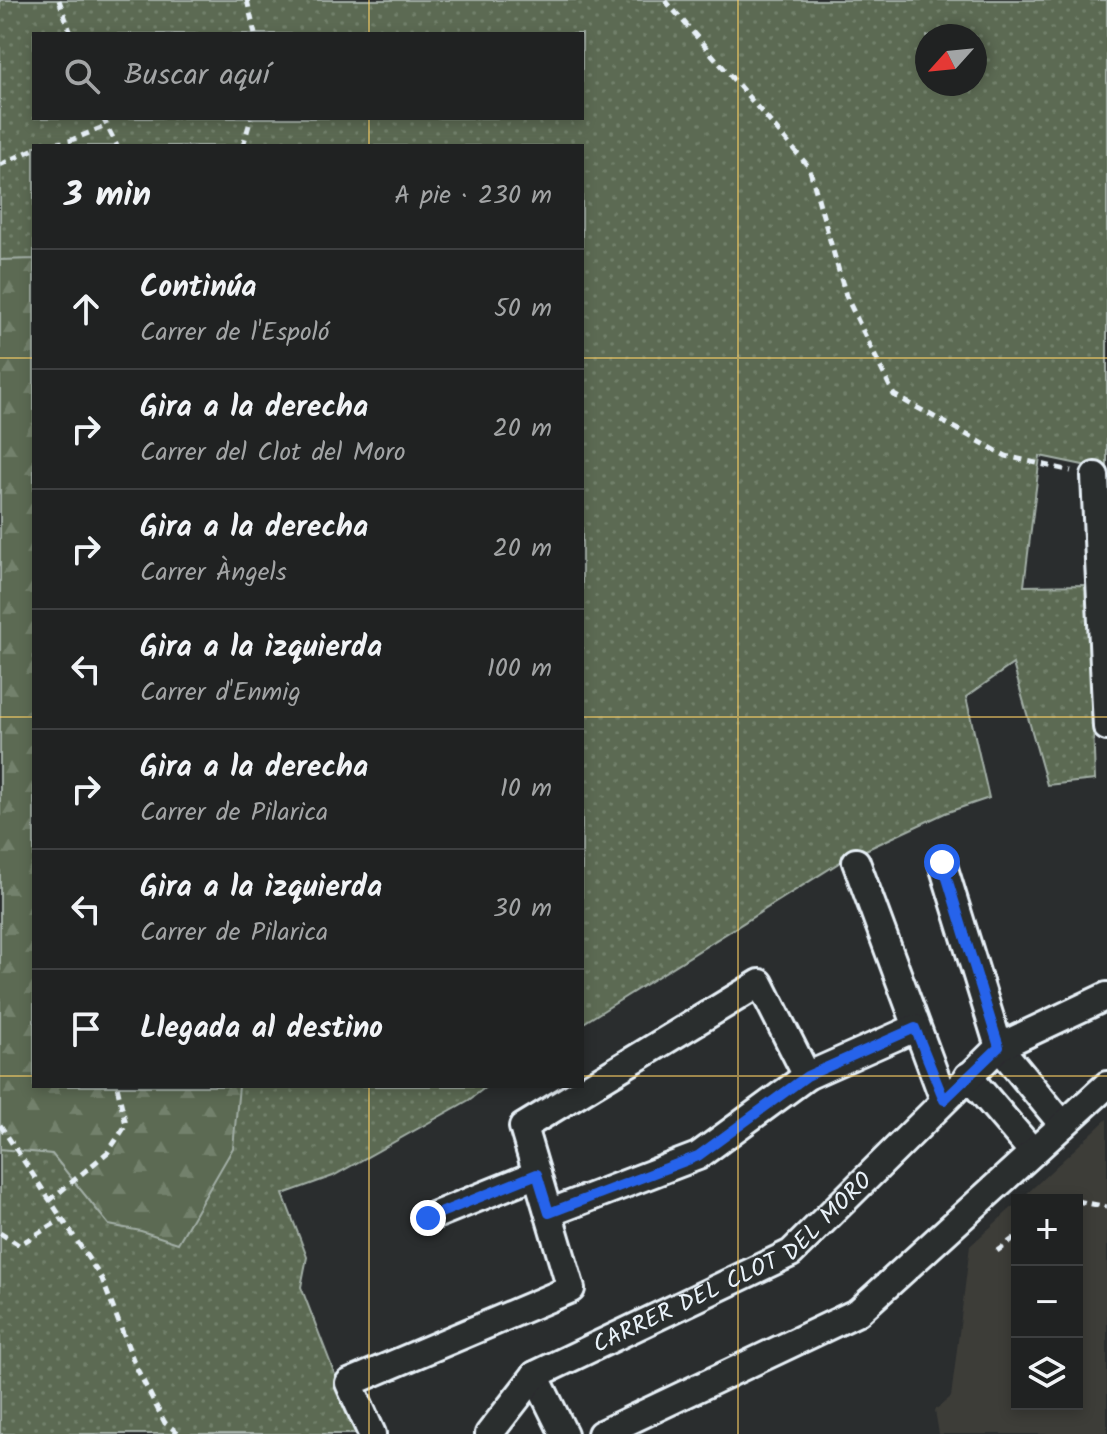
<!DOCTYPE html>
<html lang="es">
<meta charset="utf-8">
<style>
body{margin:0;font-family:Kalam,sans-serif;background:#282a2a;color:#f1f3f6}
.controls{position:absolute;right:24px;bottom:24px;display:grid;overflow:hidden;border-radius:0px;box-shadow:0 4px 12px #0003}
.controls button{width:72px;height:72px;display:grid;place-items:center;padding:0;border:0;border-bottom:2px solid #3d3f40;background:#202222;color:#f1f3f6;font:40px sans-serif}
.compass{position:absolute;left:915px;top:24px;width:72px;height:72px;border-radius:50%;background:#202222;box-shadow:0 4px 12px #0003;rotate:243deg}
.stop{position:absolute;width:24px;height:24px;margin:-18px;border:6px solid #2563eb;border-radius:50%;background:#fff}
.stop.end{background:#2563eb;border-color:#fff;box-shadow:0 2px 8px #0008}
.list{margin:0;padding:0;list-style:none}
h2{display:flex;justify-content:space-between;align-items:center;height:104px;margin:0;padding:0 32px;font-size:34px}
h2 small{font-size:26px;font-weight:400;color:#a2a4a5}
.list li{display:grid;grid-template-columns:52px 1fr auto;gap:24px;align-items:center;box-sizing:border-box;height:120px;padding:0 32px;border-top:2px solid #3d3f40}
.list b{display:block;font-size:30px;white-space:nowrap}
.list p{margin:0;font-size:26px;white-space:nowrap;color:#a2a4a5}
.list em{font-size:26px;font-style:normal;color:#a2a4a5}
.icon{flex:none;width:44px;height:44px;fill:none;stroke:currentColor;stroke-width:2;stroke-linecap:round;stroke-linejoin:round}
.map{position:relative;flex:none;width:1107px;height:1434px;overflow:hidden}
.search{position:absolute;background:#202222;box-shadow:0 4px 12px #0003;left:32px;top:32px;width:552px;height:88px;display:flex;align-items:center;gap:20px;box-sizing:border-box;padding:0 28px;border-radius:0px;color:#a2a4a5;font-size:30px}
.panel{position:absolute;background:#202222;box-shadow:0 4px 12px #0003;left:32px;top:144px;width:552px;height:944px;border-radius:0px}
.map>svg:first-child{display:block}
</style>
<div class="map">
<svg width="1107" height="1434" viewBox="0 0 1107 1434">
<defs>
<pattern id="grass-dots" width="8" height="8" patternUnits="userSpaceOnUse" patternTransform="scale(2)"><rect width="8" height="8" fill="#5c6b53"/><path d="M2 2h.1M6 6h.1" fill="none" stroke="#73816c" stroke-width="1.8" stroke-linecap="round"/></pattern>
<pattern id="forest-firs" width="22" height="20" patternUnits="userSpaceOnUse" patternTransform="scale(2)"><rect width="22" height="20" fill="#5c6b53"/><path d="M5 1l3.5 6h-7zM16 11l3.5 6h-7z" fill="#73816c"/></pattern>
</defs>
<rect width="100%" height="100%" fill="#2a2d2e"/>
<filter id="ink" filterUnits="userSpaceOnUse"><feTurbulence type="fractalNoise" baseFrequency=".0125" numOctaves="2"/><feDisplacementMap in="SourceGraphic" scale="16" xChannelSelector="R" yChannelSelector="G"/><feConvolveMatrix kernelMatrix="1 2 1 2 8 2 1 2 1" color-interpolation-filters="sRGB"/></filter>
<g filter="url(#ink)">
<path fill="#3e3d39" d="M 1107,1119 L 1107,1434 L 939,1434 L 935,1410 L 951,1397 L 970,1246 L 1017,1203 L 1017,1404 L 1077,1404 L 1077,1200 L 1020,1200 Z"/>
<path fill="url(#grass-dots)" stroke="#a2aea6" stroke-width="2" fill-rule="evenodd" d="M 0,0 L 1107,0 L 1107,470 L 1040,456 L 1024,586 L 1088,585 L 1095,780 L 1047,785 L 1013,664 L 966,697 L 989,798 L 945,813 L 842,861 L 582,1024 L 582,146 L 34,146 L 34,1086 L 487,1086 L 469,1100 L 333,1176 L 283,1194 L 307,1257 L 301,1287 L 358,1434 L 0,1434 ZM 34,34 L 582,34 L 582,118 L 34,118 ZM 927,36 L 975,36 L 975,84 L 927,84 Z"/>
<path fill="url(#forest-firs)" stroke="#a2aea6" stroke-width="2" d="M 34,259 L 34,1086 L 239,1086 L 233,1148 L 178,1243 L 141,1231 L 109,1225 L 52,1154 L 0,1149 L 0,260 Z"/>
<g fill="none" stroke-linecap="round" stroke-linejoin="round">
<g stroke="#e8f1f8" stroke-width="32">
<g id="minor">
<path d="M 1095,476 L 1107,727"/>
<path d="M 856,862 L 944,1100"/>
<path d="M 942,862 L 999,1047 L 1063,1125"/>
<path d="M 968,1076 L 1033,1152"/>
<path d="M 549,1213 L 698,1156 L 807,1076 L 915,1028"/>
<path d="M 428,1218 L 537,1174"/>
<path d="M 535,1375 L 564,1434"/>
<path d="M 372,1434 L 349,1383 L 571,1289 L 523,1127 L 760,983 L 807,1076"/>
<path id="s1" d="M 489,1434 L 535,1375 L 791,1253 L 999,1047 L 1107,996"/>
<path d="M 601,1434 L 858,1312 L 1107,1085"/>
</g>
</g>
<g stroke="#e8f1f8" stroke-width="5" stroke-dasharray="8 6" stroke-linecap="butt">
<path d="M 59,0 L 71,34"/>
<path d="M 247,0 L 255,34"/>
<path d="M 665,0 L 809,167 L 846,296 L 894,395 L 1006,456 L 1071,471"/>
<path d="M 103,118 L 117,146"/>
<path d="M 41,146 L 69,141 L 106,126"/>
<path d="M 243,146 L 251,118"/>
<path d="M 0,165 L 34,149"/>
<path d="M 0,1125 L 102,1279 L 136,1367 L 165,1423 L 180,1434"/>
<path d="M 1063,1200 L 1070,1200"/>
<path d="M 49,1201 L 108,1152 L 126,1125 L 117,1086"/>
<path d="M 1077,1201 L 1107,1207"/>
<path d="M 0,1233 L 19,1245 L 62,1219"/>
<path d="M 997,1251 L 1017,1236"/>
</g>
<use href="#minor" stroke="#2a2d2e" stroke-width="26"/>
</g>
</g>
<g fill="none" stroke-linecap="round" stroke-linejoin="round" filter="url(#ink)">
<path stroke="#2563eb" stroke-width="10" d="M 428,1218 L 537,1174 L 549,1213 L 698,1156 L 807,1076 L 915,1028 L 944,1100 L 999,1047 L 942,862"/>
</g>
<path fill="none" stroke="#ffd166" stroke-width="2" stroke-opacity="0.55" d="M 369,0 L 369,34M 738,0 L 738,1434M 369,118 L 369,146M 0,358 L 34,358M 582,358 L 1107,358M 0,717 L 34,717M 582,717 L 1107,717M 0,1076 L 34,1076M 582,1076 L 1107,1076M 369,1086 L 369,1434"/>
<g text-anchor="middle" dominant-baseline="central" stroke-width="7" stroke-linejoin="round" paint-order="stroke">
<g font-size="24" fill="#e8f1f8" stroke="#2a2d2e">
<text stroke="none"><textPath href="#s1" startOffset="304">CARRER DEL CLOT DEL MORO</textPath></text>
</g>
</g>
</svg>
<div class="controls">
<button>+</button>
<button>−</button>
<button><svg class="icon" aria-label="layers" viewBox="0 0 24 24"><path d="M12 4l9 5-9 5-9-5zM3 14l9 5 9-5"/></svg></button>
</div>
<svg class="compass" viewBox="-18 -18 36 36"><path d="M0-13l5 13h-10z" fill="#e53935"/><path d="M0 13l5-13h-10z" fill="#a2a4a5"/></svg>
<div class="stop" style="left:942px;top:862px"></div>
<div class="stop end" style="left:428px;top:1218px"></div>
<div class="search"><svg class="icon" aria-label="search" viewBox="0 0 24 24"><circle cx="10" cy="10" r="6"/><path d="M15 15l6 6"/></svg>Buscar aquí</div>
<section class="panel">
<h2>3 min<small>A pie · 230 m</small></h2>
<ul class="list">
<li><svg class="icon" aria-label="ahead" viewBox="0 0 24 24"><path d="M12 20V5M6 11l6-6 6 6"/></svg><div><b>Continúa</b><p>Carrer de l'Espoló</p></div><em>50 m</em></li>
<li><svg class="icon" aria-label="right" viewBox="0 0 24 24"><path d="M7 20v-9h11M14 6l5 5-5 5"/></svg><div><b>Gira a la derecha</b><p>Carrer del Clot del Moro</p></div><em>20 m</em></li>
<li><svg class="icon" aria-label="right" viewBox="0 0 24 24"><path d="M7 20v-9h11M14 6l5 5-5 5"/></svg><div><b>Gira a la derecha</b><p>Carrer Àngels</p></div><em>20 m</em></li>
<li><svg class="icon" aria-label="left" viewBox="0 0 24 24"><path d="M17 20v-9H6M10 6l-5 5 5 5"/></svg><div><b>Gira a la izquierda</b><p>Carrer d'Enmig</p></div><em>100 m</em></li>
<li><svg class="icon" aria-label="right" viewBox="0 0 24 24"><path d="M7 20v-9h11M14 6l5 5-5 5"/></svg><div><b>Gira a la derecha</b><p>Carrer de Pilarica</p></div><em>10 m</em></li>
<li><svg class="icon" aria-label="left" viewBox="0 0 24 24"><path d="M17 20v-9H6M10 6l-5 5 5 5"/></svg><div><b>Gira a la izquierda</b><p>Carrer de Pilarica</p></div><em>30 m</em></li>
<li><svg class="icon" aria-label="arrive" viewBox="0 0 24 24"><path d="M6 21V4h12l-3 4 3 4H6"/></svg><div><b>Llegada al destino</b></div></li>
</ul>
</section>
</div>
